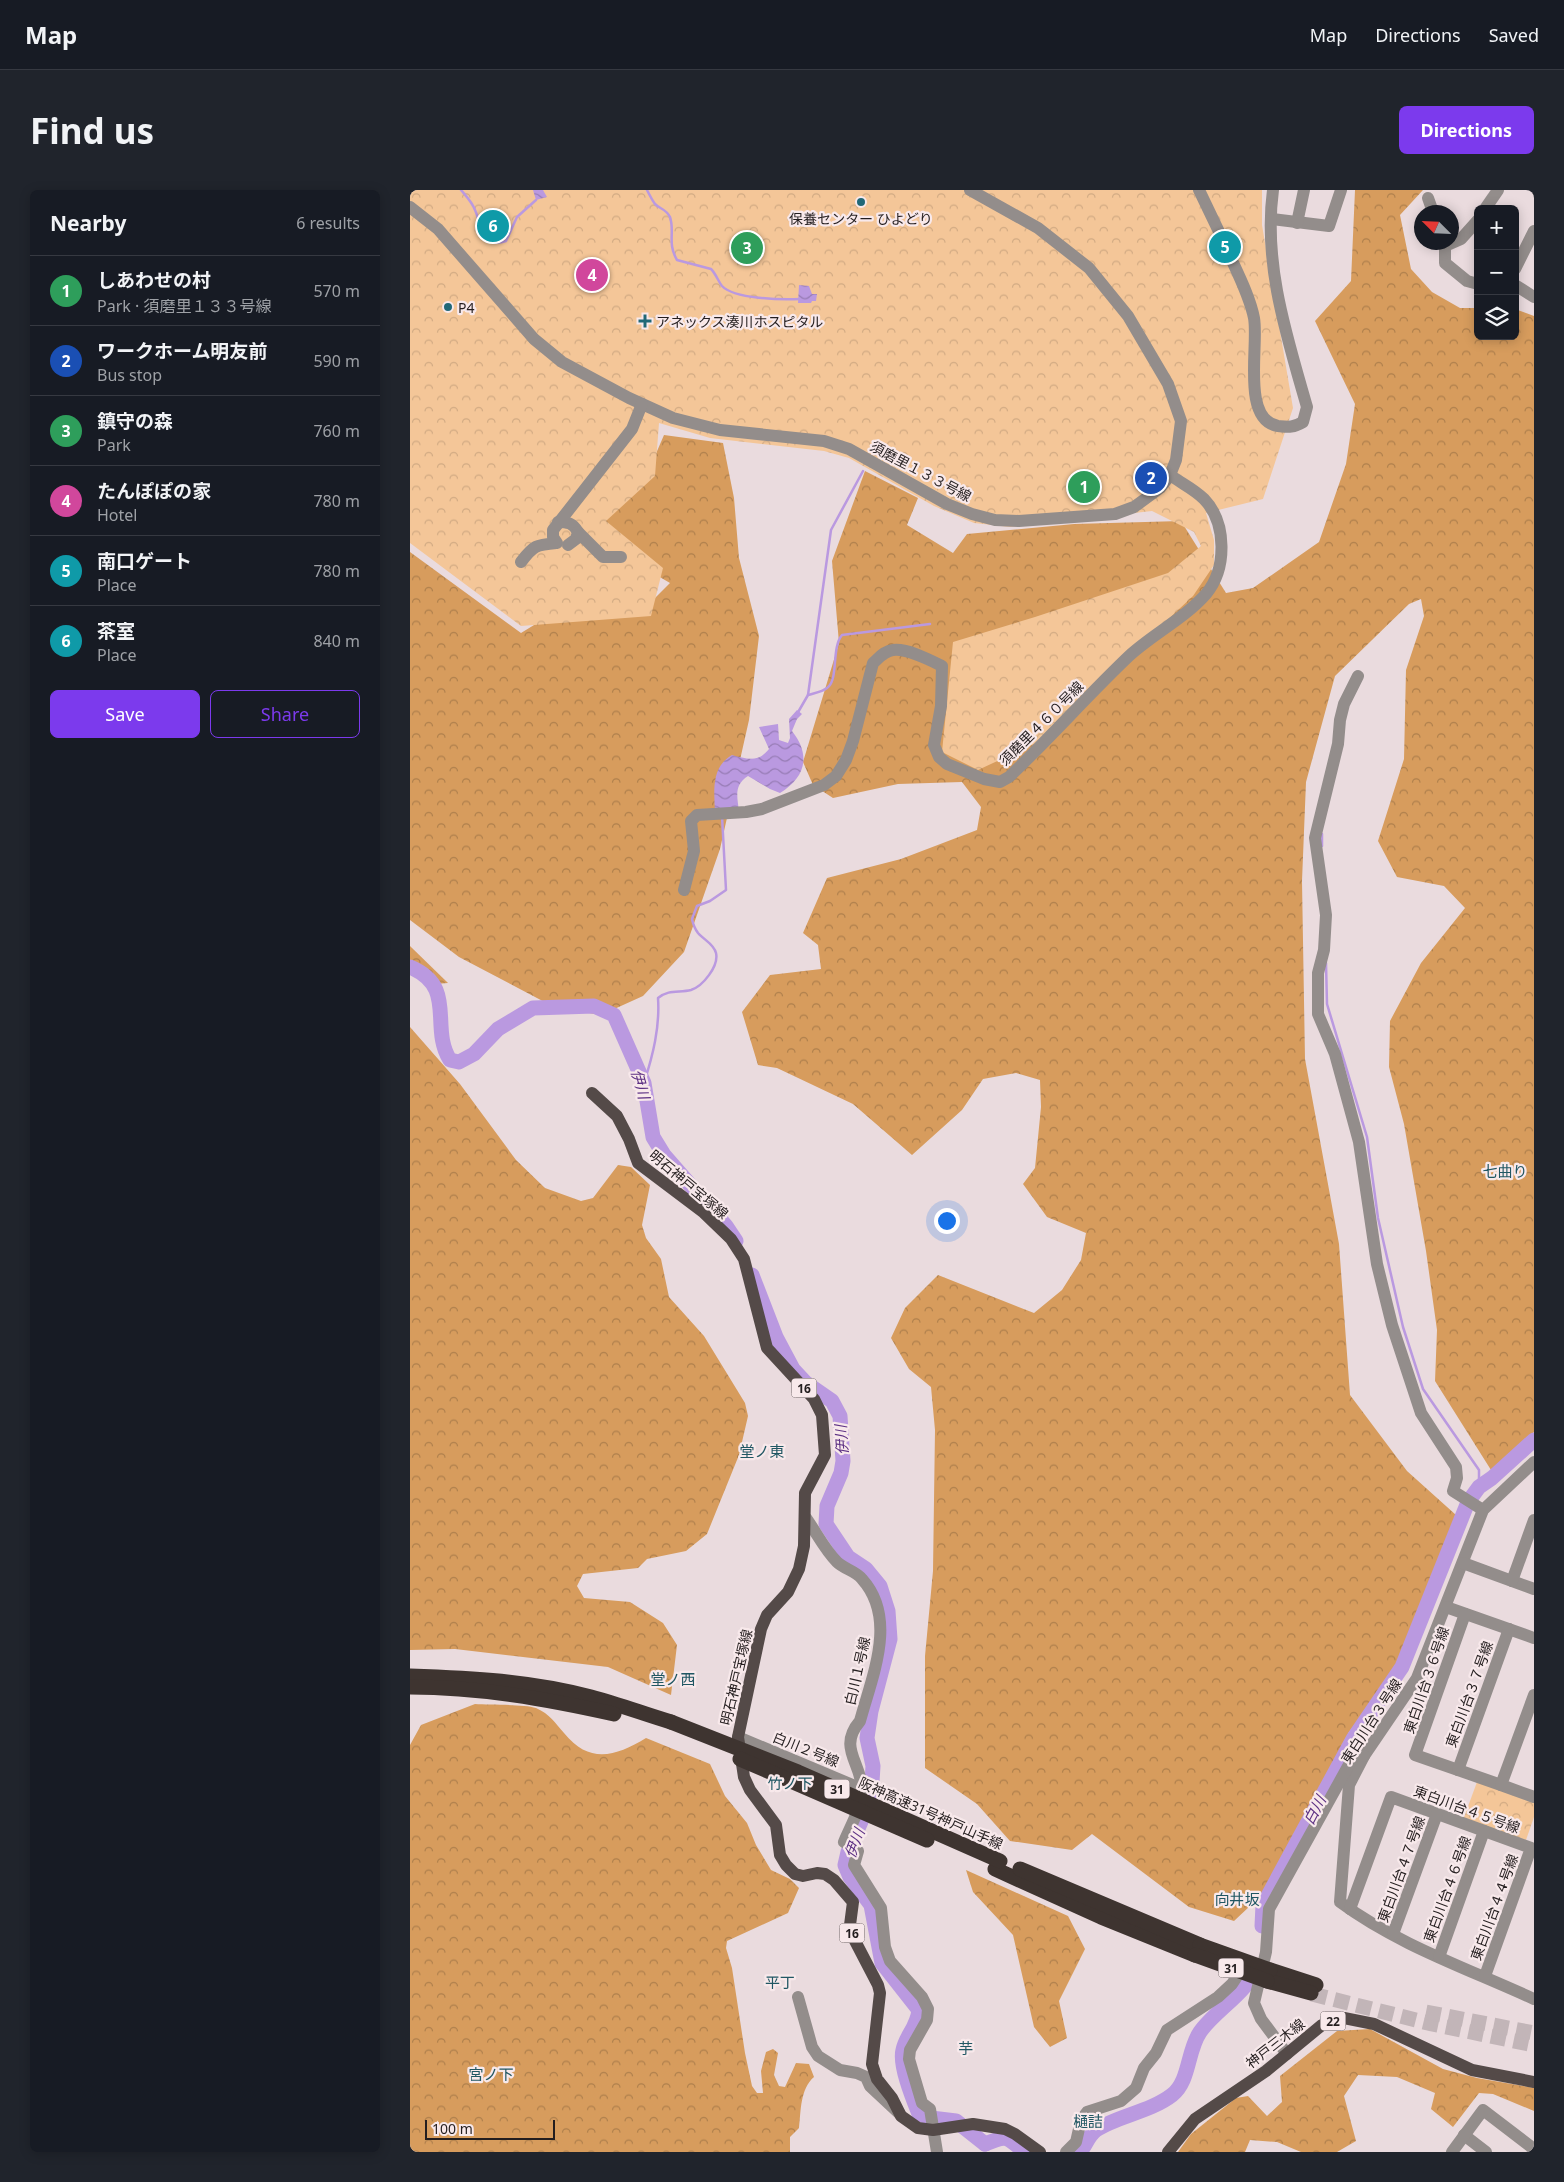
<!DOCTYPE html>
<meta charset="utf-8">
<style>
body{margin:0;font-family:"Noto Sans","Noto Sans JP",sans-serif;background:#20242c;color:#f1f3f6}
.controls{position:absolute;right:15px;top:15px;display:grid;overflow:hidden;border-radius:8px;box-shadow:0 2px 12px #0003}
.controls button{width:45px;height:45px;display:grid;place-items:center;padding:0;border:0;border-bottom:1px solid #363941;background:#171b24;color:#f1f3f6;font:25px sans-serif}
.compass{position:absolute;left:1004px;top:15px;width:45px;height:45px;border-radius:50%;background:#171b24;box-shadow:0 2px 12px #0003;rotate:294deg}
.scale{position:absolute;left:15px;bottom:12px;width:130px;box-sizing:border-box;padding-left:5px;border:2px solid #241e1f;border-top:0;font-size:14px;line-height:18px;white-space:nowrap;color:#241e1f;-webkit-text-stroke:4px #f8e9eb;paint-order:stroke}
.you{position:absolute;left:536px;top:1030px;width:18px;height:18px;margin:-12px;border:4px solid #fff;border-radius:50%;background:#1a73e8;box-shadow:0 0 0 8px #1a73e833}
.badge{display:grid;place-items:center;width:32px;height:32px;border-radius:50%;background:#7c3aed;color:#fff;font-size:16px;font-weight:700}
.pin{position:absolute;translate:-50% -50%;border:2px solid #fff;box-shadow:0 1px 5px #0006}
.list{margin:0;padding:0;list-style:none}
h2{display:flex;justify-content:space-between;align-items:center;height:65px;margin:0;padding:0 20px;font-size:21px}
h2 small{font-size:16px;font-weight:400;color:#9ea1a6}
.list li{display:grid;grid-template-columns:32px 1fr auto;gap:15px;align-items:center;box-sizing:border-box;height:70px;padding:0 20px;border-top:1px solid #363941}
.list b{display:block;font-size:19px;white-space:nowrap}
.list p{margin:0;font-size:16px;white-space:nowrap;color:#9ea1a6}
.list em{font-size:16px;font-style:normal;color:#9ea1a6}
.actions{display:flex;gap:10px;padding:15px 20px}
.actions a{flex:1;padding:11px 0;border:1px solid #7c3aed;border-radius:8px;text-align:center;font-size:18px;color:#7c3aed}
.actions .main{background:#7c3aed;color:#fff}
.icon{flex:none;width:28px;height:28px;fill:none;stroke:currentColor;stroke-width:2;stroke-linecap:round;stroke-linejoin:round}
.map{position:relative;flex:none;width:1124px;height:1962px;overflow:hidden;border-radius:8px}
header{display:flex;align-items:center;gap:30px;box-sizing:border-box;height:70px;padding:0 25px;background:#171b24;border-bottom:1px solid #363941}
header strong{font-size:24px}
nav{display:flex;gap:28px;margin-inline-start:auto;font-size:18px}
.intro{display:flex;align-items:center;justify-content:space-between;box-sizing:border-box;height:120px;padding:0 30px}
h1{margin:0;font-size:35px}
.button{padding:12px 22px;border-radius:8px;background:#7c3aed;color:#fff;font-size:18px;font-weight:700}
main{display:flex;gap:30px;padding:0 30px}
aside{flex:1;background:#171b24;border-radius:8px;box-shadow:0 2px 12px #0003}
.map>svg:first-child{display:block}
</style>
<header>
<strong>Map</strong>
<nav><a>Map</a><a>Directions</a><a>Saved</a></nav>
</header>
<div class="intro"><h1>Find us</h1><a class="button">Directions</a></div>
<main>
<aside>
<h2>Nearby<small>6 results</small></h2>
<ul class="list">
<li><span class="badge" style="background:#2e9e5b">1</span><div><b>しあわせの村</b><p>Park · 須磨里１３３号線</p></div><em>570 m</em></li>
<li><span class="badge" style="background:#1a4fb4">2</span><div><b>ワークホーム明友前</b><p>Bus stop</p></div><em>590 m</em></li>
<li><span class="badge" style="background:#2e9e5b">3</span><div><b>鎮守の森</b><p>Park</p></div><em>760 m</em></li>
<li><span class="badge" style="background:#d1479c">4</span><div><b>たんぽぽの家</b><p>Hotel</p></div><em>780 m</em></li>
<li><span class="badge" style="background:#0f9aa8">5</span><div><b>南口ゲート</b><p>Place</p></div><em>780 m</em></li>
<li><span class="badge" style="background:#0f9aa8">6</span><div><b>茶室</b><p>Place</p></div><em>840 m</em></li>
</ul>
<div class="actions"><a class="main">Save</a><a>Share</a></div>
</aside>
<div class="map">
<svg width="1124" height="1962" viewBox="0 0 1124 1962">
<defs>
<pattern id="forest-crowns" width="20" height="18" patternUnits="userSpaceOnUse" patternTransform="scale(1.25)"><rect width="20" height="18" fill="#d79c5d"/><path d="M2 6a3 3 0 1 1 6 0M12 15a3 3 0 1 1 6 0" fill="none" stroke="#ae7f4c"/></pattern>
<pattern id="park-crowns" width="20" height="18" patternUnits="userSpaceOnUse" patternTransform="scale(1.25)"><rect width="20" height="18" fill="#f4c698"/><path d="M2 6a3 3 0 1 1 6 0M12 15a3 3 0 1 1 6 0" fill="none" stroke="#d1aa83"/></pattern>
<pattern id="water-waves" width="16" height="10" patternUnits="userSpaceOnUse" patternTransform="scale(1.25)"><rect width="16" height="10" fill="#ba99e0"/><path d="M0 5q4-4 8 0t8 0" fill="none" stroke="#977cb5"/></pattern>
</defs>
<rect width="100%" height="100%" fill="#eadbde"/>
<g fill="url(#forest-crowns)">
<path d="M 945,0 L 1013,0 L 990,25 L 1001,79 L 1022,102 L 1050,118 L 1068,118 L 1068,146 L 1105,146 L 1105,119 L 1124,126 L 1124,1242 L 1099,1267 L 1081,1280 L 1025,1191 L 1027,1140 L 1016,1061 L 994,934 L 979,877 L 980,831 L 1011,773 L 1055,718 L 1034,696 L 987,687 L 968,651 L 994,569 L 996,480 L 1014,426 L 1011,409 L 999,414 L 925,486 L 896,592 L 892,691 L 895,869 L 929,1054 L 940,1205 L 997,1281 L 1046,1325 L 987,1480 L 939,1542 L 856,1701 L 824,1731 L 779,1717 L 682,1644 L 662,1660 L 600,1651 L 567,1614 L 515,1578 L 515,1466 L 523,1381 L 525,1240 L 521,1197 L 499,1179 L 481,1148 L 495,1118 L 528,1085 L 624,1123 L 652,1100 L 671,1070 L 676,1043 L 637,1027 L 613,994 L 625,978 L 631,917 L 630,890 L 606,883 L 573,889 L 552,920 L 502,965 L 443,914 L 367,878 L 348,875 L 332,822 L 360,785 L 411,779 L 408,755 L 393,743 L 417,688 L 491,669 L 567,640 L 571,617 L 552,592 L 488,594 L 423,608 L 403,595 L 393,572 L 429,453 L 422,371 L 455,281 L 508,308 L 497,335 L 543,363 L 557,344 L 664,334 L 771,331 L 816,403 L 843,398 L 909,352 L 936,274 L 945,214 L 905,131 L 941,91 Z"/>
<path d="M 254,245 L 313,253 L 324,308 L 329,368 L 349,446 L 339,530 L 310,659 L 274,762 L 233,806 L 191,825 L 144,817 L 49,767 L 0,730 L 0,362 L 111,443 L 155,416 L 235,418 L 260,393 L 207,362 L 178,339 L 235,289 Z"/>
<path d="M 0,756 L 38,793 L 25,794 L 0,775 Z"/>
<path d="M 0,837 L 50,894 L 106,970 L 135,998 L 171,1011 L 183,1008 L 208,975 L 221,977 L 240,995 L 232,1035 L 236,1048 L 251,1069 L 259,1107 L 294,1146 L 335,1213 L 338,1226 L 329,1265 L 297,1344 L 276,1361 L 237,1369 L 228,1378 L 173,1384 L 167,1396 L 174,1408 L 220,1412 L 253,1433 L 267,1455 L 261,1505 L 198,1477 L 45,1459 L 0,1460 Z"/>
<path d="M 65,1514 C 80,1515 114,1514 126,1518 C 140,1524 145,1533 154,1543 C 180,1575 206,1566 236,1548 L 300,1574 L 315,1606 L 337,1633 L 346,1655 L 361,1680 L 380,1689 L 389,1698 L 378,1723 L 317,1751 L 316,1758 L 322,1778 L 335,1863 L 342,1896 L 347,1903 L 353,1903 L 351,1881 L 356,1862 L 363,1859 L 368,1863 L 364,1885 L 369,1896 L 375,1897 L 386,1873 L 399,1874 L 404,1887 C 390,1899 391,1921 389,1938 L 380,1947 L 380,1962 L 0,1962 L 0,1555 L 11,1535 Z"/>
<path d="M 556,1680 L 658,1726 L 675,1759 L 649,1811 L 657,1848 L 640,1857 L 624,1837 L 603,1745 L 563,1702 Z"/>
<path d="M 960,1839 L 1033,1879 L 1067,1888 L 1124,1898 L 1124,1921 L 1083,1904 L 1069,1903 L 1043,1937 L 1021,1919 L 1025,1903 L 987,1887 L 948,1885 L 934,1906 L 946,1951 L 927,1962 L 891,1962 L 867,1952 L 840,1950 L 835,1962 L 768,1962 L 781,1944 L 826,1908 L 838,1906 L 857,1926 L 872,1912 L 870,1886 L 927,1841 Z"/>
</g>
<g fill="url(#park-crowns)">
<path d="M 0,0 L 852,0 L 852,35 L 883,218 L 853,309 L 796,323 L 804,350 L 804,375 L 783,406 L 626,553 L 568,580 L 532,562 L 543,452 L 625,427 L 758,383 L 791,356 L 784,342 L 742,321 L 600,337 L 564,333 L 524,316 L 439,268 L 414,261 L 300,248 L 249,233 L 245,286 L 196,331 L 253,378 L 241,426 L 111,436 L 0,353 Z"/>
<path d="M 1067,1592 L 1124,1612 L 1124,1627 L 1116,1650 L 1053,1630 Z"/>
</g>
<g fill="url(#water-waves)">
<path d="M 123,0 L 133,0 L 137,7 L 126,10 Z"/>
<path d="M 389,95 L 399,96 L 402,104 L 407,104 L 406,111 L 402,111 L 401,113 L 388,113 Z"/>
<path d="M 387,520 L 392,524 L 387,529 L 382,541 C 401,565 396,587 370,603 L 360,599 L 338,586 C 324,595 327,606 329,621 L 305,622 C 304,601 301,577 322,565 C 337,569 348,573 359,559 L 349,537 L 368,534 L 369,550 L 378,553 L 380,548 L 379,529 Z"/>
</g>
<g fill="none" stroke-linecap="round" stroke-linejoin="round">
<g stroke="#ba99e0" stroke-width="2.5">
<path d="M 51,0 C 56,6 62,12 65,20 C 72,36 71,59 96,51 L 107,27 L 126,10"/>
<path d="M 237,0 C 239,4 242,10 245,14 C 250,19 256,19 260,27 C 265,42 257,53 267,70 L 301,79 C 306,84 308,91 312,96 C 324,109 372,110 390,109"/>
<path d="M 398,505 L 421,340 L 453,281"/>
<path d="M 387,524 L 398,505 C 404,503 412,502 417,498 C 429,490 421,458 432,445 L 520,434"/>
<path d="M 912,644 L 912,656"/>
<path d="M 916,773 L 917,814 L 957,947 L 968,1028 L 993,1137 L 1013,1199 L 1069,1280 L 1069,1297"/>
<path d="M 234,893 C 243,865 250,837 248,808 C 259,799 269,803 281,800 C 293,796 309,776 306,763 C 304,754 294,750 288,743 C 285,739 283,734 282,729 L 287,716 L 300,711 L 316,700 L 312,626"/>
</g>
<g stroke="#ba99e0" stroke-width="15">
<path d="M 0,777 C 48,797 19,837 40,870 L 49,872 L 64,864 L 88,839 L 123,818 L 184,816 L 204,825 L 234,893 L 243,947 L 254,965 L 316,1036 L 326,1051"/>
<path d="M 342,1085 L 366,1147 L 383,1179 L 396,1193 L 422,1211 L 430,1226 L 433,1271 L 431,1283 L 417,1316 L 416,1334 L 438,1367 L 456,1379 L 470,1396 L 478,1421 L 480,1449 L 461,1521 L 457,1548 L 463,1576 L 461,1608 L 438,1662 L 435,1675 L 440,1687 L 461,1715 L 472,1773 L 509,1820 C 507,1838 496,1845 493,1860 C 489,1875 503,1909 509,1924 L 521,1928 L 546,1931 L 575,1954"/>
<path d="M 852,1736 L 853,1715 L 943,1549 L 992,1477 L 1058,1312 L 1069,1297 L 1082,1288 L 1124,1250"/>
<path d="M 575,1954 C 600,1944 595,1947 615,1962"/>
<path d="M 670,1962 C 676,1955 678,1946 686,1940 C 707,1926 740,1922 762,1905 C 780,1891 777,1861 790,1842 C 805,1820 840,1801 846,1776"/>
</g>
<g stroke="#c2b5b8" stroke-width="15" stroke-dasharray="15 8" stroke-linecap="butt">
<path d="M 902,1804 L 1022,1834 L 1124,1855"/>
<path d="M 1016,1822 L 1124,1843"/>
</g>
<g stroke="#938d8b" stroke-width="12">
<path d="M 789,0 L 812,48"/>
<path d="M 1018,8 L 1023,22"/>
<path d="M 0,17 L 28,39 L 124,149 L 152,172 L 219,208 L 263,228 L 310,240 L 414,251 L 439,259 L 537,314 L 562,324 L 585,330 L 609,331 L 705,324 L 724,317 L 750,298 L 760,285 L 766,270 L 771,231 L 758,194 L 718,126 L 679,78 L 628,38 L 560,0"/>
<path d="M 1075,19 L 1088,0"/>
<path d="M 862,29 L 919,36 L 931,0"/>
<path d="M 1068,30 L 1051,49 L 1035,56 L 1035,73 L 1057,91 L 1068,94"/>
<path d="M 887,33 L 894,0"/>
<path d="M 819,64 C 828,84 840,107 844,128 C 849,155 831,230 868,236 C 878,237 883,238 893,232 L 897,217 C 877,147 853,74 863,0"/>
<path d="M 1105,79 L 1124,41"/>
<path d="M 1105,95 L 1124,107"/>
<path d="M 148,332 C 158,332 163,333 168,342 L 166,349 L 158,355"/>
<path d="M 168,342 L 193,367 L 211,367"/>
<path d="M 111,372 C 124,355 126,355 147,353 L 143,347 L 143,340 L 222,239 L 232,214"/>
<path d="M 948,486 L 934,514 L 930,530 L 928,554 L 905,648 L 916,725 L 914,760 L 908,783 L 908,824 L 925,864 L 949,952 L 967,1074 L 982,1135 L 1011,1223 L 1046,1277 L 1047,1288 L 1043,1301 L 1073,1320"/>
<path d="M 274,700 L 284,661 L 281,631 L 287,625 L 336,622 L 352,619 L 414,595 L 426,586 L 436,570 L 443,551 L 463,473 C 469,468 474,461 483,460 C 497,458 520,470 532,476 L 531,516 L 524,555 L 529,567 L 537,574 L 574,589 L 590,592 L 599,587 C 640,548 678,505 719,466 C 743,444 775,428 796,404 C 817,379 817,333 794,309 C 784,299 771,293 760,285"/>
<path d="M 1124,1272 L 1073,1320 L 1007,1488 L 954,1566 L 939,1595 L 930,1712 C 988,1755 1059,1779 1124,1809"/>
<path d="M 396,1328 C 406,1342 415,1360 427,1372 C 434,1379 446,1381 452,1389 C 488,1429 462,1486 450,1531 C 427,1558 452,1573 452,1600 C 452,1617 440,1637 434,1652 L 448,1661 L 444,1675 L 471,1718 L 475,1757 L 480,1771 L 512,1807 L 518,1819 L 517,1830 L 500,1860 L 499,1869 L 512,1913 L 520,1919 L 527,1962"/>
<path d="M 1053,1373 L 1124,1399"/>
<path d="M 1102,1391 L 1124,1330"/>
<path d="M 1036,1417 L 1124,1448"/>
<path d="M 1055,1424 L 1005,1565 L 1091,1595"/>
<path d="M 1124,1505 L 1091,1595 L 1124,1607"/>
<path d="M 328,1547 L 452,1599"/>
<path d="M 1048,1580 L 1099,1439"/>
<path d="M 940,1719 L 981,1607 L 1121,1658 L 1075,1786"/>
<path d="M 983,1744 L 1027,1624"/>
<path d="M 1029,1767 L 1074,1641"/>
<path d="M 388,1807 L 402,1857 L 408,1866 L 430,1880 L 447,1883 L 456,1887 L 460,1896 L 490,1924"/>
<path d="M 877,1864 L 851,1829 L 844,1813 L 856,1762 L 859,1719 L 946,1562 L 954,1566"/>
<path d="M 1054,1945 L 1076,1962"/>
<path d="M 656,1962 L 666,1952 L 671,1930 L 677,1922 L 711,1911 L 726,1898 L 734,1878 L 746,1863 L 757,1840 L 808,1807 L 822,1794 L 835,1774"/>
<path d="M 1042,1962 L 1073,1920 L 1124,1959"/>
</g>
<g stroke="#544a48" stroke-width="12">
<path d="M 182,903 L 207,926 L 219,949 L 228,973 L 293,1022 L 321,1049 L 334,1069 L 357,1158 L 404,1209 L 412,1225 L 415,1265 L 395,1303 L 394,1356 L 389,1379 L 378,1402 L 357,1425 L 351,1439 L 328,1547 L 334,1587 L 340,1600 L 366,1635 L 370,1665 L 376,1675 L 385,1684 L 393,1686 L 407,1683 L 415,1684 L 424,1690 L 443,1712 L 440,1735 L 443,1747 L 468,1795 L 470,1803 L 462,1874 L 467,1889 L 482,1908 L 491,1926 L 508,1938 L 523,1940 L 563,1934 L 595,1939 L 605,1944 L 630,1962"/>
<path d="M 758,1962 L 785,1929 L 856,1881 L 912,1835 L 934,1828 L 964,1834 L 1062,1880 L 1124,1892"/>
</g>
<g stroke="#3e3430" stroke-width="15">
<path d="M 0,1486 C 61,1488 122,1491 181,1507 C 208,1514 234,1524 261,1532"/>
<path d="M 0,1497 C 70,1497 136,1509 204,1524"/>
<path d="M 585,1679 L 691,1727 L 785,1765"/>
<path d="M 610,1679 L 790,1755"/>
<path d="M 860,1780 L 906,1795"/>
<path d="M 857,1791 L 901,1803"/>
</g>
<g stroke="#3e3430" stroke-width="15">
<path d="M 261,1532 L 388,1582 L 590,1671"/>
<path d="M 330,1569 L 517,1650"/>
<path d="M 790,1755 L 860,1780"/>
<path d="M 785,1765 L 857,1791"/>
</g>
</g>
<g fill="#216877" stroke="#f8e9eb" stroke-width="2">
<circle cx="451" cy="12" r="5"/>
<circle cx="38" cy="117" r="5"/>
<path d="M232.5 123.5h5v5h5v5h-5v5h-5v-5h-5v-5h5z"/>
</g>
<g text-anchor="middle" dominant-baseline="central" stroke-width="4.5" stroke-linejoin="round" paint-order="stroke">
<g fill="#f8e9eb" stroke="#645b5c" stroke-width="1">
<rect x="381.5" y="1188.5" width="25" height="19" rx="4"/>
<rect x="414.5" y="1589.5" width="25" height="19" rx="4"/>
<rect x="429.5" y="1733.5" width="25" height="19" rx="4"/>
<rect x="808.5" y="1768.5" width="25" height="19" rx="4"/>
<rect x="910.5" y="1821.5" width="25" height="19" rx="4"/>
</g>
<g font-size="12" font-weight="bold" fill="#241e1f">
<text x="394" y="1198">16</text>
<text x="427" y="1599">31</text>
<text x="442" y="1743">16</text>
<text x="821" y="1778">31</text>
<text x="923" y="1831">22</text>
</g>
<g font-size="14" fill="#241e1f" stroke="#f8e9eb" text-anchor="start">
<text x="451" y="28" text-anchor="middle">保養センター ひよどり</text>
<text x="48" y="117">P4</text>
<text x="246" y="131">アネックス湊川ホスピタル</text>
</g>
<g font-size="14" fill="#241e1f" stroke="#f8e9eb">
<text transform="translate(511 281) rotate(28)">須磨里１３３号線</text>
<text transform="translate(631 533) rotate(-45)">須磨里４６０号線</text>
<text transform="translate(279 994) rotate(40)">明石神戸宝塚線</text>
<text transform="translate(447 1481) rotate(-77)">白川１号線</text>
<text transform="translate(326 1487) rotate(-77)">明石神戸宝塚線</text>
<text transform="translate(1016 1490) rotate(-71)">東白川台３６号線</text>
<text transform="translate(1059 1504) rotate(-70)">東白川台３７号線</text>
<text transform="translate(961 1531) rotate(-57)">東白川台３号線</text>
<text transform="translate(396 1559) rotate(22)">白川２号線</text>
<text transform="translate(1057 1619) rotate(20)">東白川台４５号線</text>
<text transform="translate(521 1623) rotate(24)">阪神高速31号神戸山手線</text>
<text transform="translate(991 1679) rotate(-70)">東白川台４７号線</text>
<text transform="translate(1037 1699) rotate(-70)">東白川台４６号線</text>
<text transform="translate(1084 1717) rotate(-70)">東白川台４４号線</text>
<text transform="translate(865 1853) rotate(-38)">神戸三木線</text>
</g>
<g font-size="15" font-style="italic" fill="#5d3184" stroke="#f8e9eb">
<text transform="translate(231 894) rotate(74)">伊川</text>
<text transform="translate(431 1250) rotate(-94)">伊川</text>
<text transform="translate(904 1620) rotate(-62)">白川</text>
<text transform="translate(444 1653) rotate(-69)">伊川</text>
</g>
<g font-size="15" fill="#205763" stroke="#f8e9eb">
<text x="1095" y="981">七曲り</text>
<text x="352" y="1261">堂ノ東</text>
<text x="263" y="1489">堂ノ西</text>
<text x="380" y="1593">竹ノ下</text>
<text x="827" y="1709">向井坂</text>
<text x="370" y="1792">平丁</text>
<text x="556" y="1858">芋</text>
<text x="81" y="1884">宮ノ下</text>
<text x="678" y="1931">樋詰</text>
</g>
</g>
</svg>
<div class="controls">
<button>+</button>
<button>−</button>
<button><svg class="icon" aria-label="layers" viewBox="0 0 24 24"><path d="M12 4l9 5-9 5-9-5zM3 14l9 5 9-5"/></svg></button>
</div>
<svg class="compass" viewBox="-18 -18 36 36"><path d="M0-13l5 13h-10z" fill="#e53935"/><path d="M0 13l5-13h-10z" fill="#9ea1a6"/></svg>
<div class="scale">100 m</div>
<div class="you"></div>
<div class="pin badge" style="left:674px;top:297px;background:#2e9e5b">1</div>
<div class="pin badge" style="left:741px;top:288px;background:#1a4fb4">2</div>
<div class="pin badge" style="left:337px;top:58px;background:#2e9e5b">3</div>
<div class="pin badge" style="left:182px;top:85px;background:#d1479c">4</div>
<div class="pin badge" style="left:815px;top:57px;background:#0f9aa8">5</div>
<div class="pin badge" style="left:83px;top:36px;background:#0f9aa8">6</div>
</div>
</main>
